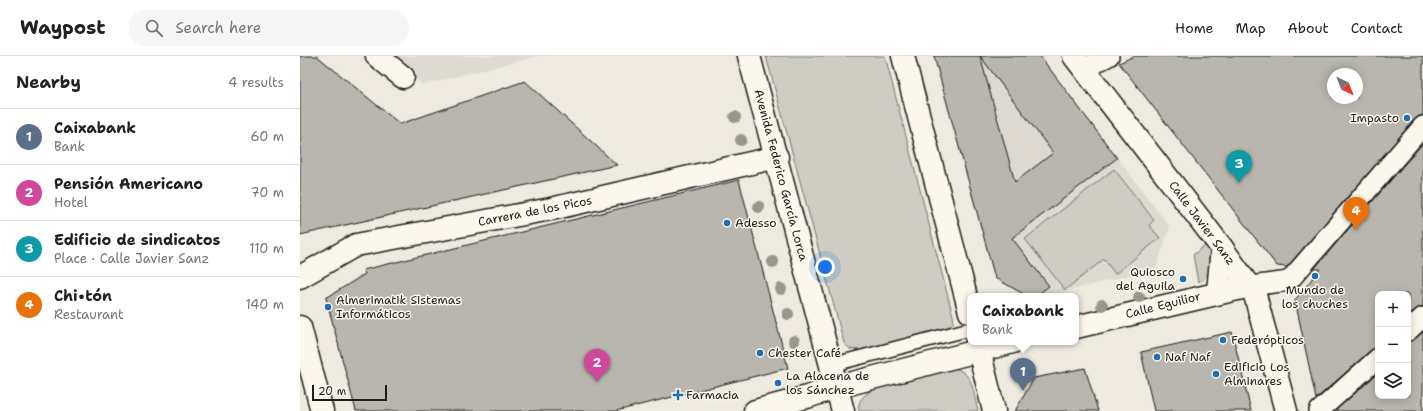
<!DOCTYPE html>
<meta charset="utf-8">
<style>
body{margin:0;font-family:"Shantell Sans",sans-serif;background:#f6f6f6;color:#202124}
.controls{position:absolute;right:12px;bottom:12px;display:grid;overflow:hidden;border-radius:8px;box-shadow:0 2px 10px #0003}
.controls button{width:36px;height:36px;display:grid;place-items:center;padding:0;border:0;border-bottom:1px solid #e0e0e0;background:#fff;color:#202124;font:20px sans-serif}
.compass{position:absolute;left:1027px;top:12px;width:36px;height:36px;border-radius:50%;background:#fff;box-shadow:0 2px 10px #0003;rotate:137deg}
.scale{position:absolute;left:12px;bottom:10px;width:75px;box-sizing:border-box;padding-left:4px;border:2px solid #1c1c1c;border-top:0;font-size:11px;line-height:14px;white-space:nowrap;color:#1c1c1c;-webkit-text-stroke:3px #fbf7ec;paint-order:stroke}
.you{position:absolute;left:525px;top:211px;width:14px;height:14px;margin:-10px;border:3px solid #fff;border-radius:50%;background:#1a73e8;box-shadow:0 0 0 6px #1a73e833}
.badge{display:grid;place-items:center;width:26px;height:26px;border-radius:50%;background:#111827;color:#fff;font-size:13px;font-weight:700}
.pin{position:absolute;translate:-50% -33px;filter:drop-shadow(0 1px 2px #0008)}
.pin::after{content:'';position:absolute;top:21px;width:14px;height:12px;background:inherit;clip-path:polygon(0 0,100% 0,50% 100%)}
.popup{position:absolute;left:667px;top:237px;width:112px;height:52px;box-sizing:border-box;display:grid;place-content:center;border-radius:8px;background:#fff;filter:drop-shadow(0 1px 3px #0005);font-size:13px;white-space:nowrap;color:#757577}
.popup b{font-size:15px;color:#202124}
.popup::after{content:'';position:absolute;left:50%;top:100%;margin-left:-8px;border:8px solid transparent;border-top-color:#fff}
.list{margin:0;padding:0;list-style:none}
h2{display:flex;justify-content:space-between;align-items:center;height:52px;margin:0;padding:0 16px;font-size:17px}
h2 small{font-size:13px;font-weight:400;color:#757577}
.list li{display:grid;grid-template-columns:26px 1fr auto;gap:12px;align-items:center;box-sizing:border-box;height:56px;padding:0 16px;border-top:1px solid #e0e0e0}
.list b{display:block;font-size:15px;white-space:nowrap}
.list p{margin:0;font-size:13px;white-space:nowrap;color:#757577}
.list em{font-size:13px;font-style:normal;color:#757577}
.icon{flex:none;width:22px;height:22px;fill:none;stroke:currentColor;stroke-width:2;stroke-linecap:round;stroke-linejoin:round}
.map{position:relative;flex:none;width:1123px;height:355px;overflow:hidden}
header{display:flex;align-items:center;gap:24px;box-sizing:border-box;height:56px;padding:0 20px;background:#fff;border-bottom:1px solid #e0e0e0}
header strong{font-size:19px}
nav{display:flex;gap:22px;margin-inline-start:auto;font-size:14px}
.search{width:280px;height:36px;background:#f6f6f6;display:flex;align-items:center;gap:10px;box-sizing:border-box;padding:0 14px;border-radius:16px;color:#757577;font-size:15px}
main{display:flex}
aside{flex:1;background:#fff}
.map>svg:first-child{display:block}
</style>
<header>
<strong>Waypost</strong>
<div class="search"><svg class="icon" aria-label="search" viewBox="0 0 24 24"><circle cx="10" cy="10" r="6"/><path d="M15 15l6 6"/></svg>Search here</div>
<nav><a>Home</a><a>Map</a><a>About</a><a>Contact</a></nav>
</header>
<main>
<aside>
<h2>Nearby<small>4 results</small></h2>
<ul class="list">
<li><span class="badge" style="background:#5c6f8a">1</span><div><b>Caixabank</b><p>Bank</p></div><em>60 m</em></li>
<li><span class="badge" style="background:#d1479c">2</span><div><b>Pensión Americano</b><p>Hotel</p></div><em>70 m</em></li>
<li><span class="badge" style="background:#0f9aa8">3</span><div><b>Edificio de sindicatos</b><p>Place · Calle Javier Sanz</p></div><em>110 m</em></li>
<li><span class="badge" style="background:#e8710a">4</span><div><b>Chi•tón</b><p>Restaurant</p></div><em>140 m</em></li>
</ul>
</aside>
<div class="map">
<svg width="1123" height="355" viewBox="0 0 1123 355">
<rect width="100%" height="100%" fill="#eeeadf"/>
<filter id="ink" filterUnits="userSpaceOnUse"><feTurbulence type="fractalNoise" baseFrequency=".025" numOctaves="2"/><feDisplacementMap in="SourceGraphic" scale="8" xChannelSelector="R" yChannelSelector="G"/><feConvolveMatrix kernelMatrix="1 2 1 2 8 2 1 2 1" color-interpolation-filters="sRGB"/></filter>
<g filter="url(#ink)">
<g fill="#dedad1">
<path d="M 93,0 L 238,0 L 122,29 Z"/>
<path d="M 634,0 L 740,0 L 870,171 L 856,212 L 749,240 L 727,240 L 695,222 Z"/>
</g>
<g fill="#ceccc2" stroke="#75746f">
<path d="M 466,0 L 585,0 L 653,260 L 654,266 L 646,272 L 562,295 L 550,293 L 544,287 Z"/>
<path d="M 814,113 L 854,164 L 849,169 L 860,182 L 815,218 L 804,203 L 765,234 L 725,183 Z"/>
<path d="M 909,186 C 915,199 913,219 898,226 L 893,199 Z"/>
<path d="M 654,312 C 674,317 673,337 678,355 L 559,355 C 558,350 559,345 563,341 C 575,327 634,317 654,312 Z"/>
</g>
<g fill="#b9b6af" stroke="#1c1c1c" fill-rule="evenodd">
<path d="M 0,0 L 17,0 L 100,68 L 225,25 L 317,109 L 0,179 Z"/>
<path d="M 634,0 L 680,0 L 715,126 L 753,97 L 680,0 L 740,0 L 817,102 L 712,182 L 749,230 L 736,240 L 727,240 L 695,222 Z"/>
<path d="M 834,0 L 1123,0 L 1123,59 L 1115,63 L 987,211 L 977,210 L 819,7 ZM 1033,18 L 1057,18 L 1057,42 L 1033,42 Z"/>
<path d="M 1123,87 L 1123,250 L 1116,253 L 1108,260 L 1108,238 L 1078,238 L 1078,291 L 1071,294 L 1016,343 L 995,244 L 1020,213 L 1014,213 Z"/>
<path d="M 439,124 L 488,312 L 316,355 L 56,355 L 26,242 L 65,218 L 63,214 Z"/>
<path d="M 932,276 L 951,355 L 854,355 L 841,296 Z"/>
<path d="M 1123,276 L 1123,355 L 1035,355 L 1078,317 L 1078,340 L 1108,340 L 1108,286 L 1115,283 Z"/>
<path d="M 785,312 L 798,355 L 715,355 L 734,322 Z"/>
</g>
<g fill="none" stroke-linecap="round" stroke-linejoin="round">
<g stroke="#1c1c1c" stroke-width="16">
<path id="service" d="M 531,309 L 670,273"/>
</g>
<g stroke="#1c1c1c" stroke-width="22">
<g id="pedestrian">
<path d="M 783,13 L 809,0"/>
<path d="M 950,230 L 989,225 L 1123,70"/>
<path d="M 1108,275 L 1123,261"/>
<path d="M 1019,355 L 1078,302"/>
</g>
</g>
<g stroke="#1c1c1c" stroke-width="25">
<g id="minor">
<path d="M 77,0 L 103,21"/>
<path d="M 774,0 L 922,192 L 955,239 L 986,355"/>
<path d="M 918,236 L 922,192"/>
<path d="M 776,271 L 950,230"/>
<path d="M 537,331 L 713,286"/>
</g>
</g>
<g stroke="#1c1c1c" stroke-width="25">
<g id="tertiary">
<path d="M 0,221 L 56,189 L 251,153 L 477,101"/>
<path d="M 0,271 L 22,355"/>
<path d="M 455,355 L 507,341 L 537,331"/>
</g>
</g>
<g stroke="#1c1c1c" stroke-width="25">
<g id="primary">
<path d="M 449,0 L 543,355"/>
<path d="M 603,0 L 670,256"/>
<path d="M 677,286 L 694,355"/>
</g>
</g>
<use href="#service" stroke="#fbf7ec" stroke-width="13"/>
<use href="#pedestrian" stroke="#fbf7ec" stroke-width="19"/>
<use href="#minor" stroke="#fbf7ec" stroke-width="22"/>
<use href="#tertiary" stroke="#fbf7ec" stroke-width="22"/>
<use href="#primary" stroke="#fbf7ec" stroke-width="22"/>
</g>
<g fill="#98968f">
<circle cx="435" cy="61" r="6"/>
<circle cx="441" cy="84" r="6"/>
<circle cx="459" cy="151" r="6"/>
<circle cx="473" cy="206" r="6"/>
<circle cx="481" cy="233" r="6"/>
<circle cx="839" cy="241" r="6"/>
<circle cx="802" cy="249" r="6"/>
<circle cx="488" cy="258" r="6"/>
<circle cx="494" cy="285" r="6"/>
</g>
</g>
<g fill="#1f6fb2" stroke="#fbf7ec" stroke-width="1.5">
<circle cx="1107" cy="62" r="4"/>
<circle cx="427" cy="167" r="4"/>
<circle cx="1015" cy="220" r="4"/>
<circle cx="883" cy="223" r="4"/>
<circle cx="28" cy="251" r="4"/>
<circle cx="923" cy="284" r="4"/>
<circle cx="460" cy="297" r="4"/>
<circle cx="857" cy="301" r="4"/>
<circle cx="916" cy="318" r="4"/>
<circle cx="478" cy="327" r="4"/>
<path d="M376 333h4v4h4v4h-4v4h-4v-4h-4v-4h4z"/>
</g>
<g text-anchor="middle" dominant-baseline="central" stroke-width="3" stroke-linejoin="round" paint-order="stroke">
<g font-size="12" fill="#1c1c1c" stroke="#fbf7ec" text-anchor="start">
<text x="1099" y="62" text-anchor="end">Impasto</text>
<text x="435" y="167">Adesso</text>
<text x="875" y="216" text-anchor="end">Quiosco<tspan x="875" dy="14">del Aguila</tspan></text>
<text x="1015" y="234" text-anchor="middle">Mundo de<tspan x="1015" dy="14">los chuches</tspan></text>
<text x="36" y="244">Almerimatik Sistemas<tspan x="36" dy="14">Informáticos</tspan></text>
<text x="931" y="284">Federópticos</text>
<text x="468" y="297">Chester Café</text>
<text x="865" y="301">Naf Naf</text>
<text x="924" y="311">Edificio Los<tspan x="924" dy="14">Alminares</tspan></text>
<text x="486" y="320">La Alacena de<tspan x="486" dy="14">los Sánchez</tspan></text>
<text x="386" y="339">Farmacia</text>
</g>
<g font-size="12" fill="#1c1c1c" stroke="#fbf7ec">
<text transform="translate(481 119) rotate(75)">Avenida Federico García Lorca</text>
<text transform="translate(235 155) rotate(-11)">Carrera de los Picos</text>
<text transform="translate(902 167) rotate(53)">Calle Javier Sanz</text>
<text transform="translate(863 249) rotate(-14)">Calle Eguilior</text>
</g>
</g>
</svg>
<div class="controls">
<button>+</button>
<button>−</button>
<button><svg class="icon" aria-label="layers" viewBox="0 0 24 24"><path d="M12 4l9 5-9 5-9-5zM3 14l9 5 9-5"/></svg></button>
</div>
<svg class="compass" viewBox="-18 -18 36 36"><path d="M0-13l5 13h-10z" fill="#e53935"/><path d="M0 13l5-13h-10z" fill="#757577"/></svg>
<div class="scale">20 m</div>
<div class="you"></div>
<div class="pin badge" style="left:723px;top:335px;background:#5c6f8a">1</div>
<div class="popup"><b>Caixabank</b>Bank</div>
<div class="pin badge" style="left:297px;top:326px;background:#d1479c">2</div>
<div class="pin badge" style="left:939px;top:127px;background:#0f9aa8">3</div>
<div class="pin badge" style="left:1056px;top:174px;background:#e8710a">4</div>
</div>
</main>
